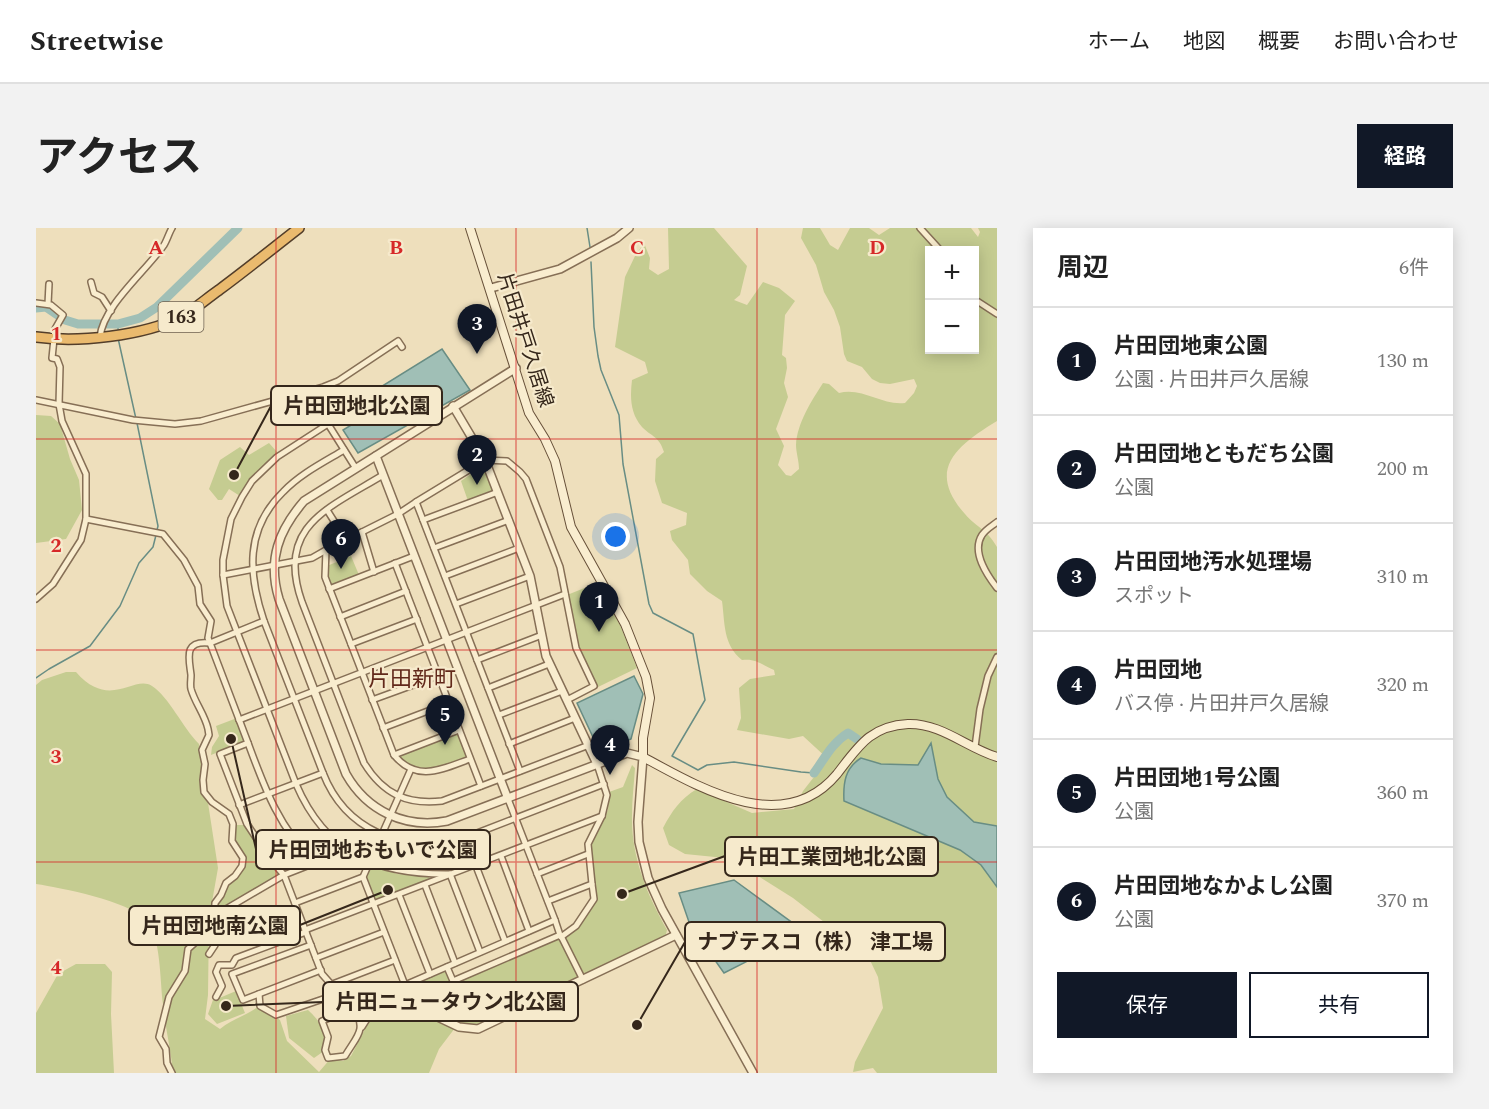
<!DOCTYPE html>
<html lang="ja">
<meta charset="utf-8">
<style>
body{margin:0;font-family:Spectral,"Noto Sans JP",serif;background:#f2f2f2;color:#222}
.controls{position:absolute;right:18px;top:18px;display:grid;overflow:hidden;border-radius:0px;box-shadow:0 3px 15px #0003}
.controls button{width:54px;height:54px;display:grid;place-items:center;padding:0;border:0;border-bottom:2px solid #e0e0e0;background:#fff;color:#222;font:30px sans-serif}
.you{position:absolute;left:580px;top:309px;width:21px;height:21px;margin:-15px;border:4px solid #fff;border-radius:50%;background:#1a73e8;box-shadow:0 0 0 9px #1a73e833}
.badge{display:grid;place-items:center;width:39px;height:39px;border-radius:50%;background:#111827;color:#fff;font-size:20px;font-weight:700}
.pin{position:absolute;translate:-50% -50px;filter:drop-shadow(0 2px 3px #0008)}
.pin::after{content:'';position:absolute;top:32px;width:21px;height:18px;background:inherit;clip-path:polygon(0 0,100% 0,50% 100%)}
.list{margin:0;padding:0;list-style:none}
h2{display:flex;justify-content:space-between;align-items:center;height:78px;margin:0;padding:0 24px;font-size:26px}
h2 small{font-size:20px;font-weight:400;color:#767676}
.list li{display:grid;grid-template-columns:39px 1fr auto;gap:18px;align-items:center;box-sizing:border-box;height:108px;padding:0 24px;border-top:2px solid #e0e0e0}
.list b{display:block;font-size:22px;white-space:nowrap}
.list p{margin:0;font-size:20px;white-space:nowrap;color:#767676}
.list em{font-size:20px;font-style:normal;color:#767676}
.actions{display:flex;gap:12px;padding:18px 24px}
.actions a{flex:1;padding:14px 0;border:2px solid #111827;border-radius:0px;text-align:center;font-size:21px;color:#111827}
.actions .main{background:#111827;color:#fff}
.map{position:relative;flex:none;width:961px;height:845px;overflow:hidden;border-radius:0px}
header{display:flex;align-items:center;gap:36px;box-sizing:border-box;height:84px;padding:0 30px;background:#fff;border-bottom:2px solid #e0e0e0}
header strong{font-size:28px}
nav{display:flex;gap:33px;margin-inline-start:auto;font-size:21px}
.intro{display:flex;align-items:center;justify-content:space-between;box-sizing:border-box;height:144px;padding:0 36px}
h1{margin:0;font-size:42px}
.button{padding:15px 27px;border-radius:0px;background:#111827;color:#fff;font-size:21px;font-weight:700}
main{display:flex;gap:36px;padding:0 36px}
aside{flex:1;background:#fff;border-radius:0px;box-shadow:0 3px 15px #0003}
.map>svg:first-child{display:block}
</style>
<header>
<strong>Streetwise</strong>
<nav><a>ホーム</a><a>地図</a><a>概要</a><a>お問い合わせ</a></nav>
</header>
<div class="intro"><h1>アクセス</h1><a class="button">経路</a></div>
<main>
<div class="map">
<svg width="961" height="845" viewBox="0 0 961 845">
<rect width="100%" height="100%" fill="#eedfbc"/>
<g fill="#c5cc91" fill-rule="evenodd">
<path d="M 632,0 L 678,0 L 711,38 L 704,67 L 698,72 L 711,77 L 727,54 L 743,60 L 759,73 L 749,87 L 746,127 L 750,130 L 751,140 L 748,155 L 752,169 L 740,201 L 748,218 L 742,237 L 750,247 L 755,248 L 763,241 C 763,233 760,224 760,217 C 761,195 776,172 787,155 L 793,156 L 803,165 C 827,159 846,178 869,175 L 878,165 L 881,158 L 878,151 L 854,156 L 844,155 L 836,151 L 826,139 L 811,133 L 808,126 L 804,99 L 798,82 L 788,64 L 780,37 L 765,10 L 767,0 L 784,0 L 794,17 L 802,22 L 814,0 L 833,0 L 843,7 L 854,0 L 935,0 L 942,9 L 944,4 L 942,0 L 961,0 L 961,193 C 922,217 889,241 929,286 C 942,301 950,300 961,319 L 961,598 L 938,594 L 911,569 L 902,551 L 895,516 L 883,537 L 845,536 L 825,530 L 808,573 L 924,622 L 945,637 L 961,659 L 961,845 L 841,845 L 837,840 L 817,844 L 819,834 L 847,780 L 842,749 L 832,728 L 757,670 L 706,638 L 689,630 L 649,626 L 633,617 L 627,600 C 636,583 644,571 661,561 L 716,585 L 758,581 L 767,563 L 792,531 L 767,508 L 753,511 L 701,502 L 705,490 L 703,460 L 714,451 L 739,447 L 738,442 C 726,437 720,430 706,432 C 687,417 689,395 686,373 L 671,363 L 654,346 L 652,332 L 636,312 L 634,303 L 650,297 L 651,285 L 626,275 L 619,253 L 620,231 L 628,224 C 623,208 616,209 606,199 C 594,185 594,169 596,152 L 612,145 L 609,134 L 579,119 L 589,49 L 599,28 L 608,15 L 614,30 L 613,41 L 622,47 L 633,41 ZM 894,22 L 938,22 L 938,122 L 894,122 Z"/>
<path d="M 0,187 L 15,188 L 24,196 L 34,231 L 43,252 L 46,282 L 30,311 L 0,315 Z"/>
<path d="M 233,215 L 242,225 L 223,242 L 204,268 L 193,261 L 186,272 L 182,272 L 173,261 L 184,232 L 204,219 L 213,227 Z"/>
<path d="M 445,239 L 449,240 L 458,261 L 456,264 L 432,273 L 425,253 Z"/>
<path d="M 315,328 L 323,347 L 296,357 L 294,355 L 291,338 Z"/>
<path d="M 561,355 L 585,399 L 601,440 L 562,459 L 542,419 L 531,367 Z"/>
<path d="M 30,444 L 40,444 C 74,483 98,446 116,458 C 133,469 147,500 163,516 L 182,640 L 173,691 L 172,767 L 169,791 L 184,801 C 196,791 210,788 223,778 L 244,792 L 251,813 L 283,844 L 295,830 L 307,833 L 315,828 L 344,772 L 360,767 L 356,765 L 407,742 L 411,744 L 415,755 L 521,710 L 530,708 L 560,671 L 555,613 L 572,582 L 573,564 L 587,559 L 596,537 L 599,540 C 598,556 596,571 596,587 C 595,629 611,666 631,702 L 629,710 L 449,796 L 438,798 L 422,796 L 403,821 L 393,845 L 137,845 C 135,822 129,799 127,776 C 124,755 125,706 110,691 C 90,673 27,660 0,656 L 0,457 L 6,452 Z"/>
<path d="M 201,490 L 209,513 L 175,527 L 176,519 L 183,508 L 180,498 Z"/>
<path d="M 419,506 L 423,507 L 430,527 L 429,530 C 404,539 389,548 365,531 L 365,527 Z"/>
<path d="M 199,597 L 209,597 L 220,616 L 242,644 L 243,647 L 180,689 L 180,675 L 209,631 L 198,612 Z"/>
<path d="M 338,638 L 361,646 L 393,648 L 394,652 L 342,672 L 338,671 L 330,649 L 334,639 Z"/>
<path d="M 40,736 L 69,736 L 76,744 L 75,786 L 78,845 L 0,845 L 0,785 L 22,746 Z"/>
<path d="M 200,763 L 209,785 L 181,796 L 172,786 L 178,769 L 181,771 Z"/>
<path d="M 272,782 C 286,795 290,804 288,823 L 278,830 L 253,810 L 250,788 Z"/>
</g>
<g fill="#a0bfb6" stroke="#688d84" stroke-width="1.5">
<path d="M 406,121 L 434,162 L 322,225 L 307,202 L 330,188 L 343,160 Z"/>
<path d="M 598,448 L 607,466 L 595,511 L 564,524 L 541,475 Z"/>
<path d="M 895,515 L 902,551 L 911,569 L 938,594 L 961,598 L 961,659 L 945,637 L 924,622 L 808,573 C 807,555 809,540 825,530 L 845,536 L 882,537 Z"/>
<path d="M 698,652 L 769,704 L 688,745 L 654,697 L 643,665 Z"/>
</g>
<g fill="none" stroke-linecap="round" stroke-linejoin="round">
<g stroke="#688d84" stroke-width="1.5">
<path d="M 551,0 L 554,19"/>
<path d="M 555,34 L 558,99 L 562,128 L 565,142 L 583,187 L 587,236 L 613,376 L 617,385 L 657,406 L 669,472 L 636,528 L 662,542 L 671,537 L 698,534 L 765,544 L 778,545"/>
<path d="M 82,96 L 82,101"/>
<path d="M 82,110 L 100,191"/>
<path d="M 101,195 L 122,298 L 121,302"/>
<path d="M 0,450 L 13,441 L 54,418 L 84,378 L 103,335 L 117,319 L 120,307"/>
</g>
<g stroke="#a0bfb6" stroke-width="9">
<path d="M 0,80 L 10,79 L 29,92 L 42,96 L 82,96 L 104,90 L 121,79 L 202,0"/>
<path d="M 778,545 C 789,530 796,515 812,505 L 821,511"/>
</g>
<g stroke="#866f56" stroke-width="8">
<g id="minor">
<path d="M 884,0 L 904,22"/>
<path d="M 55,54 L 58,65 L 66,69 L 75,83"/>
<path d="M 938,71 L 961,86"/>
<path d="M 0,75 L 15,77 L 27,87 L 19,101 L 16,130 L 21,131 L 24,139 L 23,176 L 26,193 L 50,246 L 50,291 L 45,312 L 17,356 L 0,371"/>
<path d="M 12,76 L 13,56"/>
<path d="M 64,109 C 67,78 110,43 128,17 C 131,12 133,5 136,0"/>
<path d="M 0,172 L 97,192 L 139,196 L 165,193 L 287,159 L 302,153 L 362,113 L 366,119"/>
<path d="M 319,239 L 292,196 L 241,229 L 216,253 L 206,269 L 195,291 L 187,332 L 187,347 L 191,378 L 260,556 C 290,626 341,647 414,646"/>
<path d="M 347,247 C 293,280 239,298 266,374 L 328,535 C 347,566 371,577 406,573 L 553,517"/>
<path d="M 380,274 L 362,286 L 290,322 L 289,349 L 358,527 C 381,555 406,541 434,531"/>
<path d="M 291,282 L 310,312"/>
<path d="M 50,291 L 127,306 L 148,332 L 162,358 L 164,376 L 175,393 L 172,410 L 174,415 L 212,515 L 184,526 L 211,596 L 234,631 L 248,647 L 286,746 L 301,763 L 313,769 L 330,772 L 346,767 L 519,692 L 472,571"/>
<path d="M 387,292 L 462,264"/>
<path d="M 961,294 C 956,298 950,301 946,307 C 935,324 951,347 961,360"/>
<path d="M 326,304 L 338,344"/>
<path d="M 398,320 L 473,292"/>
<path d="M 359,335 L 445,558"/>
<path d="M 187,347 L 276,330 L 290,322"/>
<path d="M 409,348 L 483,320"/>
<path d="M 293,361 L 378,328"/>
<path d="M 420,376 L 494,348"/>
<path d="M 304,389 L 370,363"/>
<path d="M 228,393 C 212,346 209,301 247,264 C 264,246 288,234 308,222"/>
<path d="M 315,416 L 381,391"/>
<path d="M 441,432 L 506,407"/>
<path d="M 452,460 L 513,436"/>
<path d="M 336,472 L 402,448"/>
<path d="M 463,487 L 526,463"/>
<path d="M 203,492 L 529,366"/>
<path d="M 347,500 L 413,475"/>
<path d="M 212,515 C 229,561 243,600 279,635"/>
<path d="M 473,516 L 539,490"/>
<path d="M 939,519 L 944,481 L 952,448 L 961,429"/>
<path d="M 358,527 L 423,502"/>
<path d="M 484,543 L 380,274 L 449,232 L 471,233 L 484,244 L 490,251 L 524,339 L 540,420 L 558,458 L 531,472"/>
<path d="M 203,577 L 287,545 C 309,602 366,625 423,612 L 568,556"/>
<path d="M 465,628 L 493,703"/>
<path d="M 440,638 L 469,713"/>
<path d="M 414,646 L 444,724"/>
<path d="M 501,646 L 552,626"/>
<path d="M 389,657 L 419,735"/>
<path d="M 363,667 L 394,746"/>
<path d="M 512,673 L 556,656 L 552,616 L 566,588 L 571,567 L 561,536"/>
<path d="M 259,675 L 327,649"/>
<path d="M 178,694 L 179,675 L 185,667 L 190,655 L 199,648 L 206,638 L 207,630 L 196,613 L 197,596 L 193,586 L 176,574 L 168,564 L 167,552 L 169,536 L 166,522 L 173,507 L 172,501 C 169,487 159,475 155,461 C 154,457 155,452 155,447 C 153,430 147,412 174,415 L 228,393 L 287,545"/>
<path d="M 269,702 L 566,588"/>
<path d="M 525,708 L 547,752"/>
<path d="M 525,709 L 540,698 L 558,671 L 556,656"/>
<path d="M 275,717 L 196,746 L 207,772 L 285,742"/>
<path d="M 173,726 L 179,717 L 178,698"/>
<path d="M 280,730 L 348,704"/>
<path d="M 411,739 L 417,753 L 524,707 L 519,692"/>
<path d="M 294,757 L 359,732"/>
<path d="M 369,757 L 327,649 L 375,541"/>
<path d="M 223,766 L 224,778 L 240,787 L 287,771 L 310,783 L 330,772"/>
<path d="M 180,769 L 186,758 L 180,744 L 183,737 L 196,737 L 200,730 L 270,704"/>
<path d="M 310,783 L 286,793 L 292,809 L 289,822 L 292,830 L 309,828 C 322,806 330,804 319,779"/>
<path d="M 326,799 L 346,767"/>
<path d="M 136,845 L 131,835 L 130,821 L 123,809 L 133,769 L 149,743 L 152,721 L 178,698 L 178,694 L 185,684 L 248,647 L 312,622"/>
</g>
</g>
<g stroke="#866f56" stroke-width="10">
<g id="tertiary">
<path d="M 455,60 L 524,41 L 581,10 L 593,0"/>
<path d="M 480,140 L 268,273 C 243,302 231,332 243,371 L 310,546 C 331,583 369,601 411,593 L 591,525 L 607,529 L 602,594 L 603,614 L 612,650 L 626,681 L 717,845"/>
<path d="M 417,178 L 449,232 L 494,348 L 510,428 L 561,536"/>
<path d="M 340,228 L 472,571"/>
<path d="M 351,765 L 423,799 L 442,801 L 640,707"/>
</g>
</g>
<g stroke="#675039" stroke-width="10">
<path id="secondary" d="M 434,0 L 493,185 L 509,211 L 519,233 L 535,299 L 589,396 L 610,449 L 614,470 L 607,510 L 607,529 C 664,560 748,610 801,546 C 822,519 834,498 872,496 C 905,495 931,520 961,529"/>
</g>
<g stroke="#533e2a" stroke-width="12">
<path id="trunk" d="M 0,109 C 41,115 107,108 145,89 C 158,82 170,71 183,62 C 210,42 236,21 263,0"/>
</g>
<use href="#minor" stroke="#f9edcf" stroke-width="5"/>
<use href="#tertiary" stroke="#f9edcf" stroke-width="7"/>
<use href="#secondary" stroke="#f9edcf" stroke-width="8"/>
<use href="#trunk" stroke="#eaba6e" stroke-width="9"/>
</g>
<path fill="none" stroke="#d62828" stroke-width="1.5" stroke-opacity="0.55" d="M 240,0 L 240,845M 480,0 L 480,845M 721,0 L 721,845M 0,211 L 961,211M 0,422 L 961,422M 0,634 L 961,634"/>
<g text-anchor="middle" dominant-baseline="central" stroke-width="4.5" stroke-linejoin="round" paint-order="stroke">
<rect fill="#f6eacc" stroke="#6f6250" stroke-width="1.5" x="122.5" y="74" width="45" height="30" rx="4.5"/>
<g font-size="18" font-weight="bold" fill="#35271b">
<text x="145" y="89">163</text>
</g>
<g font-size="20" fill="#35271b" stroke="#f6eacc">
<text transform="translate(489 112) rotate(72)">片田井戸久居線</text>
</g>
<g font-size="22" fill="#62291a" stroke="#f6eacc">
<text x="376" y="451">片田新町</text>
</g>
</g>
<g font-size="20" text-anchor="middle" font-weight="bold" fill="#d62828" stroke="#f6eacc" stroke-width="4.5" stroke-linejoin="round" paint-order="stroke">
<text x="120" y="26">A</text>
<text x="360" y="26">B</text>
<text x="601" y="26">C</text>
<text x="841" y="26">D</text>
<text x="20" y="112">1</text>
<text x="20" y="324">2</text>
<text x="20" y="535">3</text>
<text x="20" y="746">4</text>
</g>
<path fill="none" stroke="#35271b" stroke-width="2" d="M198 247L235 178M195 511L220 621M586 666L689 628M352 662L264 697M601 797L649 714M190 778L287 774"/>
<g fill="#35271b" stroke="#f6eacc" stroke-width="2">
<circle cx="198" cy="247" r="6"/>
<circle cx="195" cy="511" r="6"/>
<circle cx="586" cy="666" r="6"/>
<circle cx="352" cy="662" r="6"/>
<circle cx="601" cy="797" r="6"/>
<circle cx="190" cy="778" r="6"/>
</g>
<g fill="#f6eacc" stroke="#35271b" stroke-width="2">
<rect x="235" y="158" width="171" height="39" rx="6"/>
<rect x="220" y="602" width="234" height="39" rx="6"/>
<rect x="689" y="609" width="213" height="39" rx="6"/>
<rect x="93" y="678" width="171" height="39" rx="6"/>
<rect x="649" y="694" width="260" height="39" rx="6"/>
<rect x="287" y="754" width="255" height="39" rx="6"/>
</g>
<g font-size="21" text-anchor="middle" font-weight="bold" fill="#35271b">
<text x="321" y="185">片田団地北公園</text>
<text x="337" y="629">片田団地おもいで公園</text>
<text x="796" y="636">片田工業団地北公園</text>
<text x="179" y="705">片田団地南公園</text>
<text x="779" y="721">ナブテスコ（株） 津工場</text>
<text x="415" y="781">片田ニュータウン北公園</text>
</g>
</svg>
<div class="controls">
<button>+</button>
<button>−</button>
</div>
<div class="you"></div>
<div class="pin badge" style="left:563px;top:404px">1</div>
<div class="pin badge" style="left:441px;top:257px">2</div>
<div class="pin badge" style="left:441px;top:126px">3</div>
<div class="pin badge" style="left:574px;top:547px">4</div>
<div class="pin badge" style="left:409px;top:517px">5</div>
<div class="pin badge" style="left:305px;top:341px">6</div>
</div>
<aside>
<h2>周辺<small>6件</small></h2>
<ul class="list">
<li><span class="badge">1</span><div><b>片田団地東公園</b><p>公園 · 片田井戸久居線</p></div><em>130 m</em></li>
<li><span class="badge">2</span><div><b>片田団地ともだち公園</b><p>公園</p></div><em>200 m</em></li>
<li><span class="badge">3</span><div><b>片田団地汚水処理場</b><p>スポット</p></div><em>310 m</em></li>
<li><span class="badge">4</span><div><b>片田団地</b><p>バス停 · 片田井戸久居線</p></div><em>320 m</em></li>
<li><span class="badge">5</span><div><b>片田団地1号公園</b><p>公園</p></div><em>360 m</em></li>
<li><span class="badge">6</span><div><b>片田団地なかよし公園</b><p>公園</p></div><em>370 m</em></li>
</ul>
<div class="actions"><a class="main">保存</a><a>共有</a></div>
</aside>
</main>
